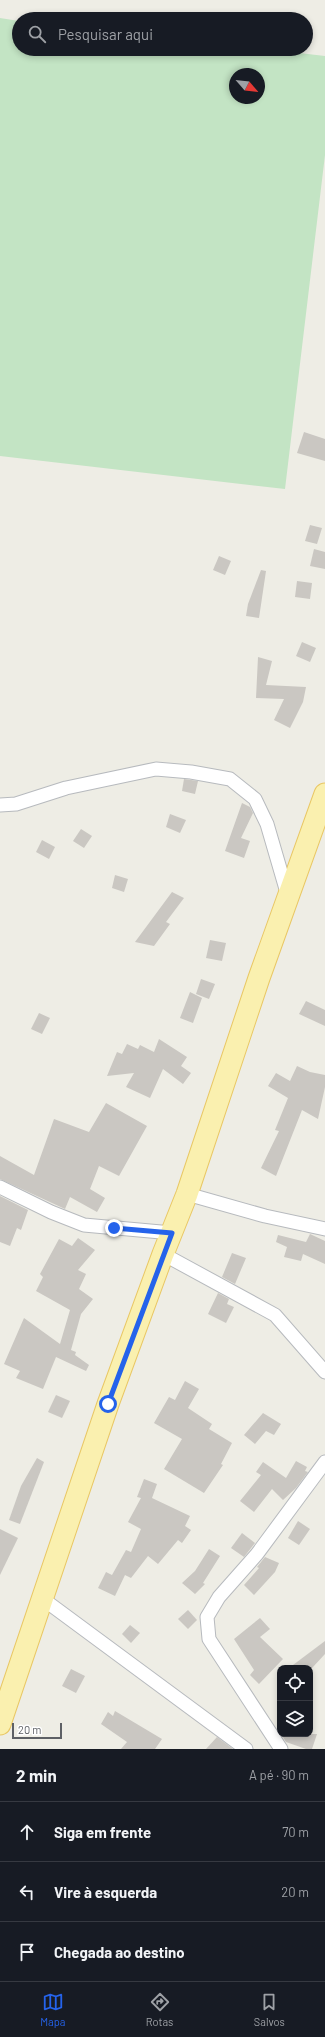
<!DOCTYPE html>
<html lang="pt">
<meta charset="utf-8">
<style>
body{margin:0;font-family:Barlow,sans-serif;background:#20242c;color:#f1f3f6}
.controls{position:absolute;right:12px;bottom:12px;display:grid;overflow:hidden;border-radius:8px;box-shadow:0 2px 6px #0003}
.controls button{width:36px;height:36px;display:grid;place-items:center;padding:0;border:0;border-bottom:1px solid #363941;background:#171b24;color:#f1f3f6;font:20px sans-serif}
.compass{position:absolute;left:229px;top:68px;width:36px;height:36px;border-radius:50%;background:#171b24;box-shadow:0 2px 6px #0003;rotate:118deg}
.scale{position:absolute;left:12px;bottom:10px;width:50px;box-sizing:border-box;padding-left:4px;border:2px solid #5d6065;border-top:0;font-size:11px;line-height:14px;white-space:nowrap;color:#5d6065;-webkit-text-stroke:3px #fff;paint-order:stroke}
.stop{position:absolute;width:12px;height:12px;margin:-9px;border:3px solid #2563eb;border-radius:50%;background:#fff}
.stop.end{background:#2563eb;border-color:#fff;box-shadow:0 1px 4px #0008}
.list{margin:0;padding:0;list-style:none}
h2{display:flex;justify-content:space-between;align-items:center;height:52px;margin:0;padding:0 16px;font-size:17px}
h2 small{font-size:13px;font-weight:400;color:#9ea1a6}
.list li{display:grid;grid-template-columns:26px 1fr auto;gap:12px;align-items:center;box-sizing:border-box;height:60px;padding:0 16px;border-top:1px solid #363941}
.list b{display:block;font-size:15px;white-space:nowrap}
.list em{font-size:13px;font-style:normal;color:#9ea1a6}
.icon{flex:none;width:22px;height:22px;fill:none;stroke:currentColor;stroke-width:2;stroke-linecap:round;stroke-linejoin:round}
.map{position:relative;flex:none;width:325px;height:1749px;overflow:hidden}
.search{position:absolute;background:#171b24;box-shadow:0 2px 6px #0003;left:12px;right:12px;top:12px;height:44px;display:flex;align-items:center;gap:10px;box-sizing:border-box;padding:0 14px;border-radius:22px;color:#9ea1a6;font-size:15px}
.sheet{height:232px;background:#171b24}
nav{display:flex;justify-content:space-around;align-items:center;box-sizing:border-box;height:56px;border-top:1px solid #363941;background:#171b24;font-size:11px;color:#9ea1a6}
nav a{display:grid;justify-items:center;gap:2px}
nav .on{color:#2563eb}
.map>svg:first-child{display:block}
</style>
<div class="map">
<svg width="325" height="1749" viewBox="0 0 325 1749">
<rect width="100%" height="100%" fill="#eeede5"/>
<path fill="#c3e4c4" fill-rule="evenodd" d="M 0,18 L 19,21 L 19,49 L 265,49 L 325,56 L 325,155 L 285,489 L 0,456 ZM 235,74 L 259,74 L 259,98 L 235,98 Z"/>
<g fill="#cac7c2">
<path d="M 304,432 L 325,439 L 325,461 L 297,453 Z"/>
<path d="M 310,525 L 322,528 L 317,544 L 305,541 Z"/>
<path d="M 314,549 L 325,552 L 325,569 L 310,566 Z"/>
<path d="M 219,556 L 231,561 L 225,575 L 213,570 Z"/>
<path d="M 261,570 L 266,571 L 259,618 L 246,616 L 248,604 Z"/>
<path d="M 297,581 L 312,583 L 310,599 L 295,597 Z"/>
<path d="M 302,642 L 316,648 L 310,662 L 296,656 Z"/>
<path d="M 258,657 L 272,661 L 266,685 L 306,687 L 303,702 L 290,728 L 274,720 L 284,699 L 256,698 Z"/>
<path d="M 184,779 L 198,781 L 195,794 L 182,791 Z"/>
<path d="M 242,803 L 250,807 L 253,813 L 241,838 L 250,841 L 244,858 L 225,851 Z"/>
<path d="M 170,814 L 186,820 L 180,833 L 166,827 Z"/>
<path d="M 81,829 L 92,836 L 84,848 L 73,841 Z"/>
<path d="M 42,840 L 55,847 L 49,859 L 36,852 Z"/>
<path d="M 115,875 L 128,879 L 124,892 L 112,888 Z"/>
<path d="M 172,892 L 184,898 L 166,922 L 170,924 L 154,946 L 135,942 Z"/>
<path d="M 210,940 L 226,943 L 222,961 L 206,958 Z"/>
<path d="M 201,979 L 215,984 L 209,999 L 196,994 Z"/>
<path d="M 190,992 L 202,998 L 193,1023 L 180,1018 Z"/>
<path d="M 306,1001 L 325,1010 L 325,1026 L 299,1014 Z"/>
<path d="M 39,1013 L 50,1018 L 42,1034 L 31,1029 Z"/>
<path d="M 159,1039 L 187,1057 L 181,1066 L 191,1073 L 183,1084 L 163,1069 L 150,1098 L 126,1087 L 134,1073 L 107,1076 L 117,1052 L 122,1054 L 127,1044 L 138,1049 L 140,1045 L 154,1052 Z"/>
<path d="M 297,1066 L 310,1072 L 325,1075 L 325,1087 L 318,1119 L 302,1110 L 276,1176 L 261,1168 L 279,1131 L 275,1130 L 288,1098 L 268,1086 L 276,1073 L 290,1081 Z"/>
<path d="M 106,1103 L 147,1126 L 119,1176 L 99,1166 L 90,1189 L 105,1198 L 97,1212 L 70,1197 L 65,1209 L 0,1179 L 0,1156 L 34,1175 L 54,1119 L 89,1132 Z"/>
<path d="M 0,1196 L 28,1210 L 21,1230 L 17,1228 L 10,1246 L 0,1242 Z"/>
<path d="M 310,1234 L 325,1241 L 325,1264 L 303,1254 L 301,1261 L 284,1257 L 287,1247 L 276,1242 L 278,1235 L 306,1242 Z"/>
<path d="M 78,1238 L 95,1250 L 78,1270 L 86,1274 L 79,1289 L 93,1299 L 81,1314 L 71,1350 L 76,1352 L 75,1355 L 89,1365 L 86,1371 L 56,1357 L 43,1389 L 16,1378 L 20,1371 L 4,1364 L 24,1318 L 60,1344 L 70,1310 L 36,1291 L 43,1277 L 40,1274 L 59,1239 L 72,1246 Z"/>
<path d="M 232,1253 L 246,1258 L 235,1284 L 222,1277 Z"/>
<path d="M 218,1293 L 229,1299 L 227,1304 L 234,1307 L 226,1323 L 208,1314 Z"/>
<path d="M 185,1381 L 199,1389 L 188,1408 L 212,1424 L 209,1429 L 232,1443 L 221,1464 L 223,1465 L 204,1493 L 164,1469 L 182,1439 L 154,1423 L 169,1397 L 175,1400 Z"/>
<path d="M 56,1395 L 70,1401 L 62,1418 L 48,1412 Z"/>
<path d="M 263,1413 L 281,1424 L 274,1435 L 266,1431 L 255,1444 L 244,1435 Z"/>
<path d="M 37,1458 L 44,1462 L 20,1524 L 9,1520 L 21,1486 Z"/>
<path d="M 296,1461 L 307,1467 L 305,1471 L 308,1472 L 296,1488 L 283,1500 L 272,1489 L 254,1512 L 240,1501 L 261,1475 L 256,1472 L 263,1462 L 286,1478 Z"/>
<path d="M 144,1479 L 157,1484 L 152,1498 L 190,1516 L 185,1526 L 191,1530 L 182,1543 L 178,1540 L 158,1564 L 148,1556 L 131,1578 L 125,1575 L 115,1596 L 98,1588 L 106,1572 L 112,1575 L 126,1550 L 131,1552 L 141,1529 L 128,1522 L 141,1498 L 137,1497 Z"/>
<path d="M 298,1521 L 310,1529 L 299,1545 L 288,1538 Z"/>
<path d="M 0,1529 L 18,1538 L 0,1575 Z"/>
<path d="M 242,1533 L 255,1543 L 244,1557 L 231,1548 Z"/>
<path d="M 209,1549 L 220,1556 L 203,1583 L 205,1584 L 195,1594 L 182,1583 L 195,1571 Z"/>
<path d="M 265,1557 L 279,1563 L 275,1572 L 254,1595 L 244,1585 L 259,1568 L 257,1567 Z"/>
<path d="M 188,1610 L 197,1620 L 188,1629 L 178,1619 Z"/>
<path d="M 260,1618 L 270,1629 L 260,1637 L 283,1659 L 259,1684 L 250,1675 L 254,1670 L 234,1639 Z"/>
<path d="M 130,1625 L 140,1633 L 131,1643 L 122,1634 Z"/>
<path d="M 325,1641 L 325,1654 L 312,1668 L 289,1668 Z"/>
<path d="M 71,1669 L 85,1676 L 76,1693 L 62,1686 Z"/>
<path d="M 115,1711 L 162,1739 L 155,1749 L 121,1749 L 127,1742 L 101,1724 L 108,1712 L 113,1716 Z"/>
<path d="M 281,1734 L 317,1734 L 312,1749 L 306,1749 L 286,1742 Z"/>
<path d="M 217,1737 L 233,1749 L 206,1749 Z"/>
</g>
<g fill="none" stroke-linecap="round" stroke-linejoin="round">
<g stroke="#b7babe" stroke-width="15">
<g id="street">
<path d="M 0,805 L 16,804 L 66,788 L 156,769 L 191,772 L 230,779 L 255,799 L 267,824 L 288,896"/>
<path d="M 0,1187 L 51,1212 L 84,1225 L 172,1233"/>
<path d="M 187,1194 L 265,1216 L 325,1229"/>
<path d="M 163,1254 L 275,1315 L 325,1372"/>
<path d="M 43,1599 L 246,1749"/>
<path d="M 281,1749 L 209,1639 L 207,1617 L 219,1597 L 257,1554 L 325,1462"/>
</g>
</g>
<g stroke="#e9c764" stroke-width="23">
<path id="primary" d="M 0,1724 L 108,1404 L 163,1254 L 187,1194 L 259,978 L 325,794"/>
</g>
<use href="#street" stroke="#fff" stroke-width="13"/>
<use href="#primary" stroke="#faf0af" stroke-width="21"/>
</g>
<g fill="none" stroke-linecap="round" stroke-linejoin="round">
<path stroke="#2563eb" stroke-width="5" d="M 108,1404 L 172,1233 L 114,1228"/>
</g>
</svg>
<div class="controls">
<button><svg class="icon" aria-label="locate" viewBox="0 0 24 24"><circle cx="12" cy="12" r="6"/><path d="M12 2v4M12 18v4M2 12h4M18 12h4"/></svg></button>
<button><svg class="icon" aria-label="layers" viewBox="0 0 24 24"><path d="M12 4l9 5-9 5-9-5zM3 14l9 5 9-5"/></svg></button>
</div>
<svg class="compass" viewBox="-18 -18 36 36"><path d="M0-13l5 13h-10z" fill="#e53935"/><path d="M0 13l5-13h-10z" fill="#9ea1a6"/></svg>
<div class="scale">20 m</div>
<div class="stop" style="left:108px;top:1404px"></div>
<div class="stop end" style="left:114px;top:1228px"></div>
<div class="search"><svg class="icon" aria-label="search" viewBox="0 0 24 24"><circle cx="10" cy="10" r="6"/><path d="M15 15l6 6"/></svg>Pesquisar aqui</div>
</div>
<section class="sheet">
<h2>2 min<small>A pé · 90 m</small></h2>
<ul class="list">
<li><svg class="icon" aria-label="ahead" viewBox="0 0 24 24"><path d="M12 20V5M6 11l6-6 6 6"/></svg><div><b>Siga em frente</b></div><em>70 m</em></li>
<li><svg class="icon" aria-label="left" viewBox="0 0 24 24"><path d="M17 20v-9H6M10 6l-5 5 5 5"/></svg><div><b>Vire à esquerda</b></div><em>20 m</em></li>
<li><svg class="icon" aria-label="arrive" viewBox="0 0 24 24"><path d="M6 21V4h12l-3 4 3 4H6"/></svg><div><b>Chegada ao destino</b></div></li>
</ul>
</section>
<nav>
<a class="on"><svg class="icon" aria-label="map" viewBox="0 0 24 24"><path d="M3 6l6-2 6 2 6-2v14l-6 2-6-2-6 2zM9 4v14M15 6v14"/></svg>Mapa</a>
<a><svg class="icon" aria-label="directions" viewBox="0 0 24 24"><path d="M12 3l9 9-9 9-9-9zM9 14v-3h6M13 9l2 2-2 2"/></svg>Rotas</a>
<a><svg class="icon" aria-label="saved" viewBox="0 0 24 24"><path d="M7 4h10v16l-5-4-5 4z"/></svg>Salvos</a>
</nav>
